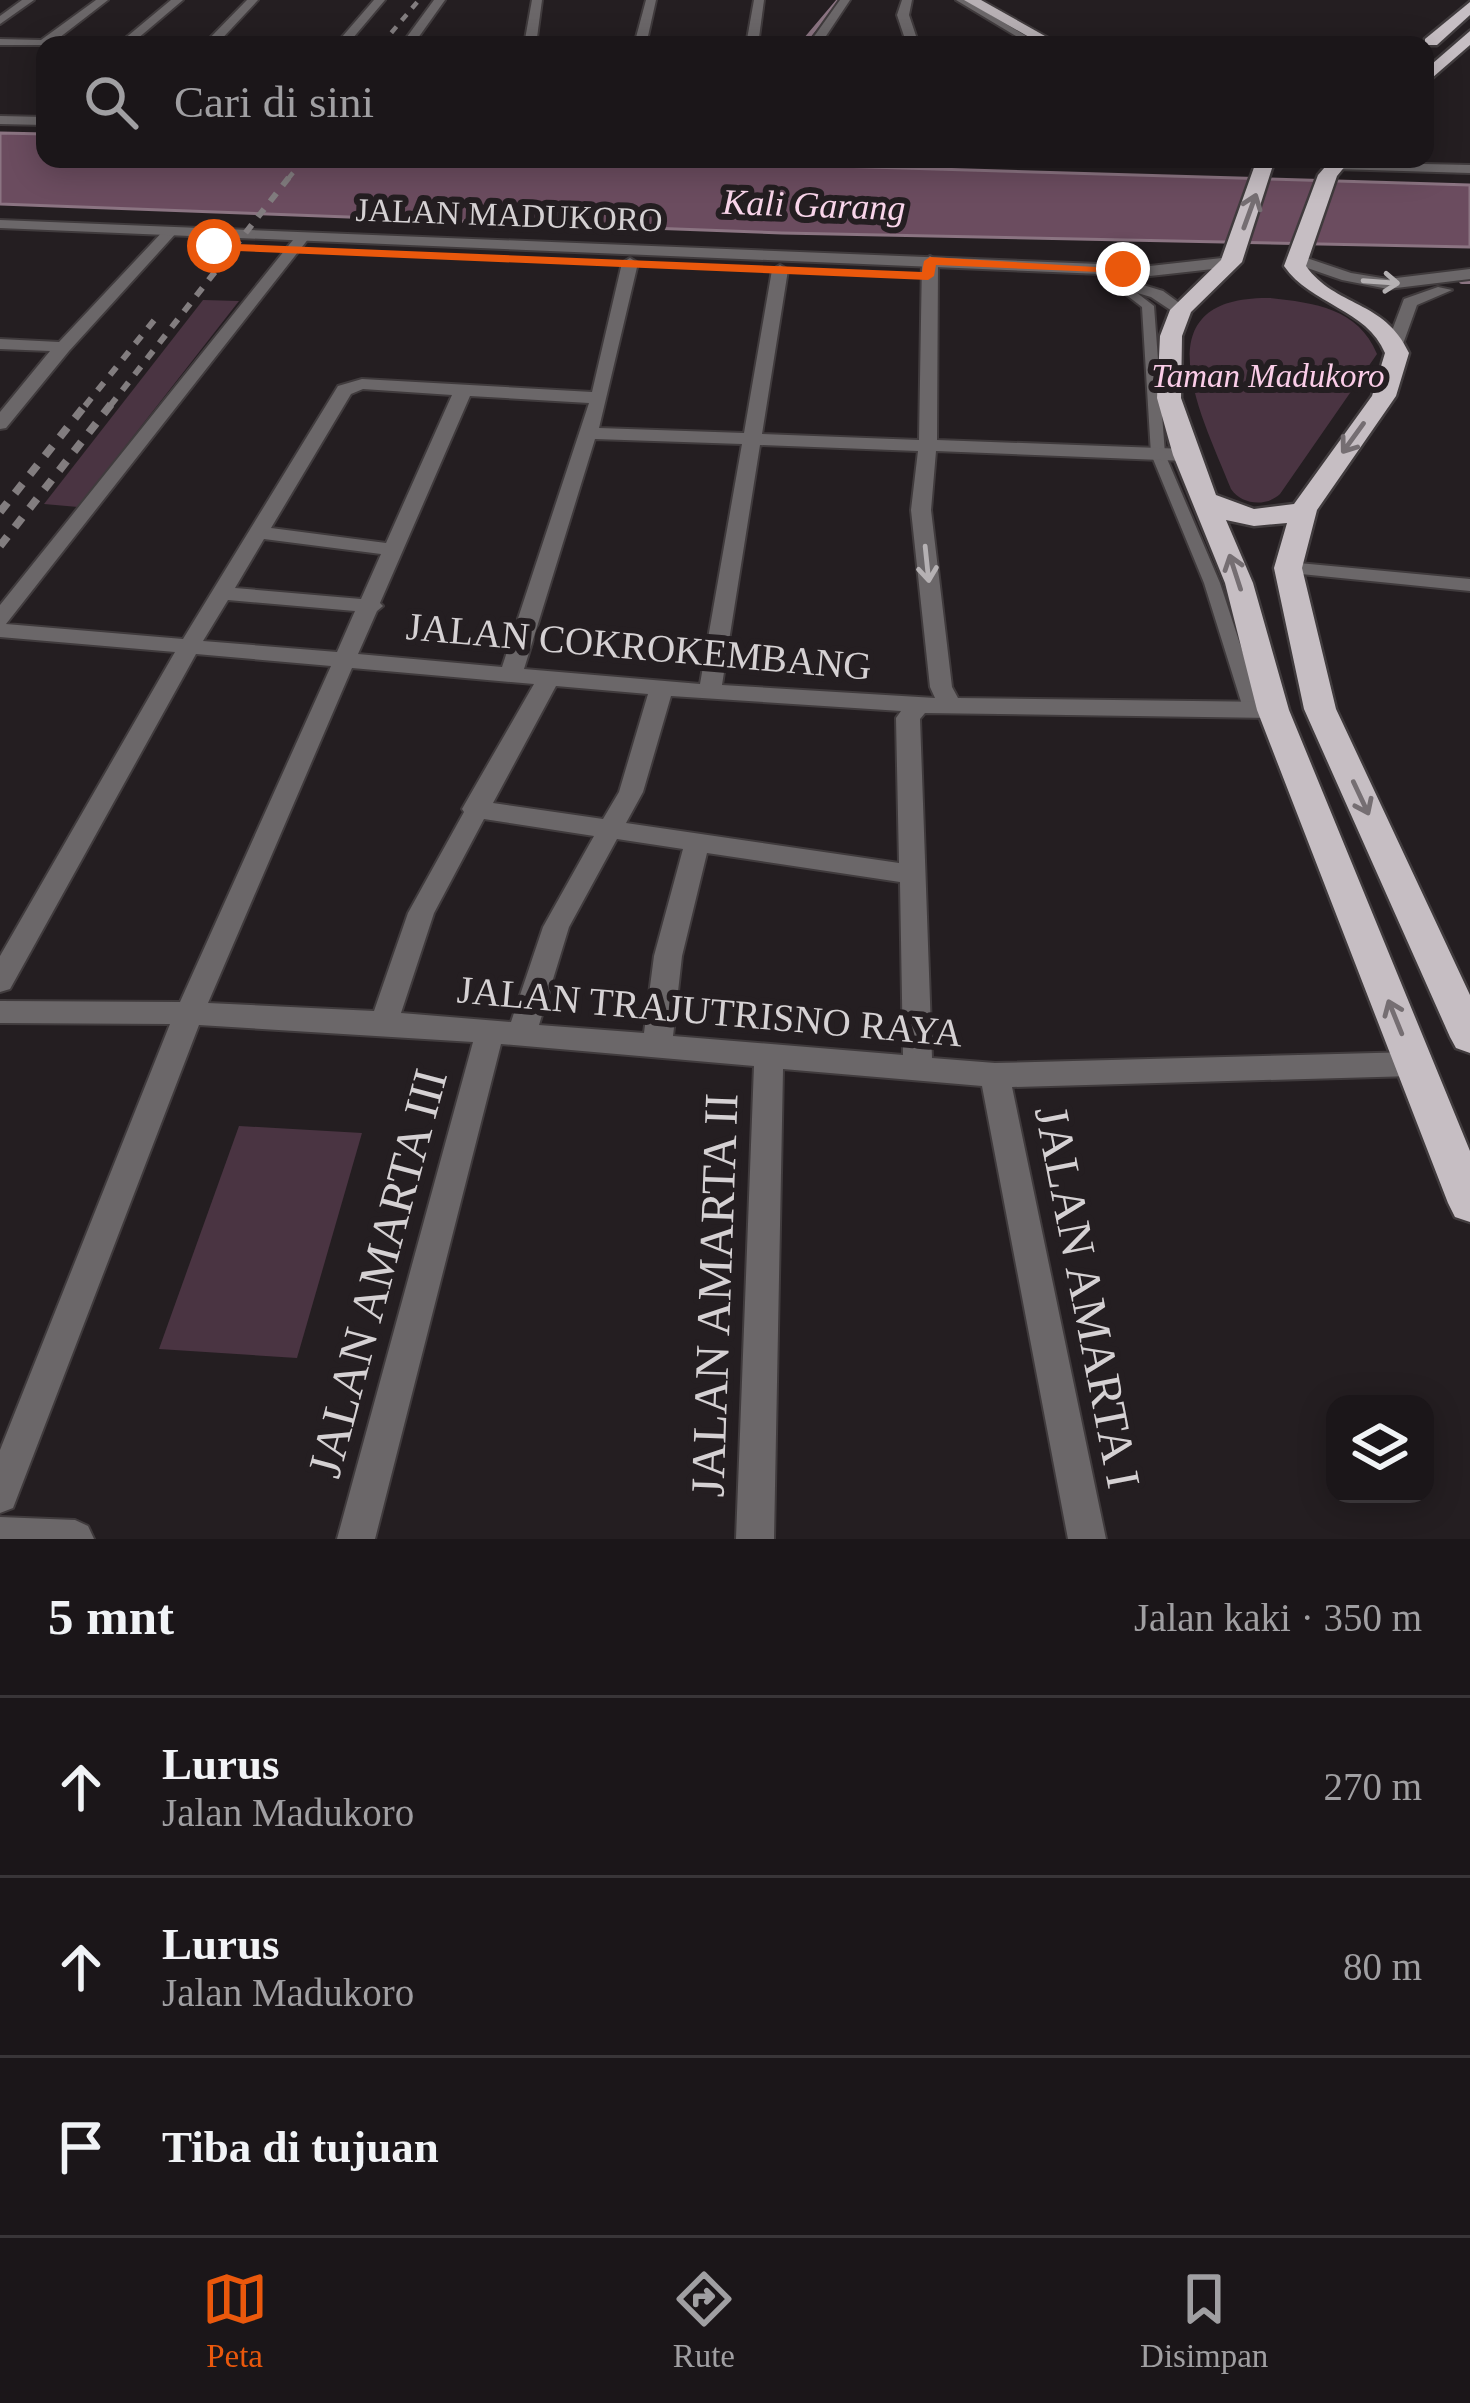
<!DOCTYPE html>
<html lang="id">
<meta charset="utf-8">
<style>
body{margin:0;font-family:"Times New Roman",serif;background:#241f22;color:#f1f3f6}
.controls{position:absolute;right:36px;bottom:36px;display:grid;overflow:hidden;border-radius:24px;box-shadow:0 6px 30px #0003}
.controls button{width:108px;height:108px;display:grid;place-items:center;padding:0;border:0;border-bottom:3px solid #393538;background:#1b1619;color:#f1f3f6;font:60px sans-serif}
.stop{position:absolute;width:36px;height:36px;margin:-27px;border:9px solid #ea580c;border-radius:50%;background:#fff}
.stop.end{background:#ea580c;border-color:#fff;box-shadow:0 3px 12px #0008}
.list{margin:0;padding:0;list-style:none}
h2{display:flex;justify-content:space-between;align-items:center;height:156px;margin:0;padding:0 48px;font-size:51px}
h2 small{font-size:39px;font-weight:400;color:#a09fa2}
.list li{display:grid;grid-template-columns:78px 1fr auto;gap:36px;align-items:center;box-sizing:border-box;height:180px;padding:0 48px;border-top:3px solid #393538}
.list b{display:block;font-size:45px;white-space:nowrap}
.list p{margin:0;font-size:39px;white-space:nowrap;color:#a09fa2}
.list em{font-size:39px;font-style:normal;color:#a09fa2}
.icon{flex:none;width:66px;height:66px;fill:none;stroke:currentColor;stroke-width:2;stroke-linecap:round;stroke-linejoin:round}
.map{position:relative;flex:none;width:1470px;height:1539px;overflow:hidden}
.search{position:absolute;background:#1b1619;box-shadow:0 6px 30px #0003;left:36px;right:36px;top:36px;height:132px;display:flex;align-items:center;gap:30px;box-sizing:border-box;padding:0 42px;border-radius:24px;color:#a09fa2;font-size:45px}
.sheet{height:696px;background:#1b1619}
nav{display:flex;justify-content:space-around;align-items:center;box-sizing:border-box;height:168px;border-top:3px solid #393538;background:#1b1619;font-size:33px;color:#a09fa2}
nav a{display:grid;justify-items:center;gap:6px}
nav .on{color:#ea580c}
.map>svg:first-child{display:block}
</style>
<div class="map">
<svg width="1470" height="1539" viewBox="0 0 1470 1539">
<rect width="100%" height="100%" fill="#241e21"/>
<g fill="#4a3442">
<path d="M 1270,298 C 1315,303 1358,308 1377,354 L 1280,494 C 1266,507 1242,505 1231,489 C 1203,418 1137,296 1270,298 Z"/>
<path d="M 203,300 L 239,301 L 78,507 L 44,504 Z"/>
<path d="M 239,1126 L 362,1133 L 297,1358 L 159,1349 Z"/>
</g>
<path fill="#6b4c5f" stroke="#8b7482" stroke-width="3" d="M 0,133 L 45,134 L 45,159 L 603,159 L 1470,185 L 1470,247 L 782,233 L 0,204 Z"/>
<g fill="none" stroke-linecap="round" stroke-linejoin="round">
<path stroke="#8b7482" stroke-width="4.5" d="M 801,45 L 839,0"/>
<path stroke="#8b7482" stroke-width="6" d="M 1462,281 L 1470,281"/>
<g stroke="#403b3d" stroke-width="4">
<g id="pedestrian">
<path d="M 956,0 L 966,0 L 1041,45 L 1031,45 Z"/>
<path d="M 1111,279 L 1119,279 L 1154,306 L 1165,454 L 1220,583 L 1261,708 L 1258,712 L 1252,714 L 1243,708 L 1204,583 L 1151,454 L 1142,307 L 1111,283 Z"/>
</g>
</g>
<g stroke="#403b3d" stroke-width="4">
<g id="minor">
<path d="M 22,0 L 34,0 L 0,24 L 0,16 Z"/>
<path d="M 96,0 L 108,0 L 55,41 L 84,45 L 0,45 L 0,39 L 41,40 Z"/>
<path d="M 171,0 L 183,0 L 130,45 L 117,45 Z"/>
<path d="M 247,0 L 258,0 L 216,45 L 203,45 Z"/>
<path d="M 374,0 L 385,0 L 347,45 L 335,45 Z"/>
<path d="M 434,0 L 445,0 L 413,45 L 401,45 Z"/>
<path d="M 532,0 L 542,0 L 536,45 L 524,45 Z"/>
<path d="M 646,0 L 656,0 L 646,45 L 634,45 Z"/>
<path d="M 754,0 L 764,0 L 758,45 L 746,45 Z"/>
<path d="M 840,0 L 850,0 L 820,45 L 808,45 Z"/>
<path d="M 902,0 L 912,0 L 909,15 L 919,45 L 907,45 L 897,15 Z"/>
<path d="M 166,228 L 178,231 L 69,351 L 6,428 L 0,429 L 0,412 L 50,351 L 0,349 L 0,339 L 59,342 Z"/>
<path d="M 297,235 L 309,238 L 6,624 L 183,639 L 338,386 L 362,379 L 592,392 L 622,263 L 630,258 L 638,263 L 599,428 L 744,433 L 772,270 L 780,265 L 788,270 L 762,434 L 919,440 L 922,261 L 930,256 L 938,261 L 937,440 L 1186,449 L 1195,455 L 1186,461 L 936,451 L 931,510 L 952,687 L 958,698 L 1273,702 L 1284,710 L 1273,718 L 925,713 L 920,719 L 932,1058 L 995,1063 L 1413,1052 L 1423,1056 L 1428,1064 L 1423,1072 L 1413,1076 L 1012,1087 L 1106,1539 L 1068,1539 L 982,1086 L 783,1069 L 774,1539 L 736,1539 L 754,1066 L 501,1044 L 375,1539 L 337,1539 L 473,1042 L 199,1025 L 18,1495 L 13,1508 L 0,1513 L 0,1450 L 170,1024 L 0,1023 L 0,1001 L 180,1002 L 331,666 L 196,654 L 10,989 L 0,992 L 0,956 L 175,652 L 0,637 L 0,605 ZM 363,389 L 452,395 L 386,543 L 271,528 L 351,394 ZM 470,396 L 589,403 L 502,667 L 358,654 L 377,611 L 383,606 L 380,603 ZM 595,439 L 742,444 L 700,684 L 524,669 ZM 760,445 L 918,451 L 911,510 L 930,687 L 935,698 L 722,685 ZM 264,539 L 381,554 L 361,599 L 235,588 ZM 228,600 L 355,611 L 337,652 L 203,641 ZM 352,668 L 534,684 L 462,809 L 464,812 L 408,913 L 374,1011 L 208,1003 ZM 556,686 L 648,694 L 619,792 L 603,819 L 493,803 ZM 671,696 L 901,711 L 896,718 L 899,863 L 626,823 L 643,792 ZM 484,819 L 594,836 L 543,927 L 511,1022 L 401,1013 L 434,913 ZM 617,839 L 683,849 L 654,956 L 644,1033 L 539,1025 L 569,927 ZM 707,853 L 900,882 L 903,1055 L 673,1036 L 682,956 Z"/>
<path d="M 1288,562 L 1470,579 L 1470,591 L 1281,572 L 1278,568 Z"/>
<path d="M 0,1517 L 75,1520 L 88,1526 L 94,1539 L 0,1539 Z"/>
</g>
</g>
<g stroke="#403b3d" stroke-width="4">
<g id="tertiary">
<path d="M 0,116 L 45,117 L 45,125 L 0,124 Z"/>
<path d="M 1331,162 L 1470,165 L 1470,173 L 1336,169 L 1329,165 Z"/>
<path d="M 0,220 L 1150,266 L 1231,257 L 1239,262 L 1231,267 L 1150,276 L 0,228 Z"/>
<path d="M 1295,254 L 1351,273 L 1388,279 L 1470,269 L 1470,279 L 1388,289 L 1342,280 L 1290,262 L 1287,259 Z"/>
<path d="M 1113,276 L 1163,291 L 1189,310 L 1175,313 L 1151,297 L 1107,284 L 1105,281 Z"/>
<path d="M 1438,287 L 1452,290 L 1417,305 L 1403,344 L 1389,348 L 1387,344 L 1404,299 Z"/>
</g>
</g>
<g stroke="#403b3d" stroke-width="4">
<path id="primary" d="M 964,0 L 981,0 L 1061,45 L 1043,45 Z"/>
</g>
<g stroke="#403b3d" stroke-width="5">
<g id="trunk">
<path d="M 1470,2 L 1470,15 L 1437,45 L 1425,45 L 1425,39 Z"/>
<path d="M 1470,31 L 1470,45 L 1425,84 L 1425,70 Z"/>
<path d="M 1257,159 L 1275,159 L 1242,262 L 1191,312 L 1182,336 L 1181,398 L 1216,495 L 1254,509 L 1294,504 L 1372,396 L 1385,353 C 1367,309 1311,305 1284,266 L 1318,175 L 1332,159 L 1351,159 L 1337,176 L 1306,266 C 1335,307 1385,300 1409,353 L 1396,396 L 1317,510 L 1302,568 L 1336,709 L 1470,995 L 1470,1053 L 1456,1048 L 1450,1037 L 1304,709 L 1274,568 L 1287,523 L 1254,526 L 1226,520 L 1253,583 L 1289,710 L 1470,1151 L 1470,1222 L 1455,1217 L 1448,1203 L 1257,710 L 1225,583 L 1173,455 L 1157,398 L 1160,336 L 1170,310 L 1221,260 Z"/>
</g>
</g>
<use href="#pedestrian" fill="#6b6769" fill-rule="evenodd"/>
<use href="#minor" fill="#6b6769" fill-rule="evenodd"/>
<use href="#tertiary" fill="#6b6769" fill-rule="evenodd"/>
<use href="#primary" fill="#b7b0b4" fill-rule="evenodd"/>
<use href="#trunk" fill="#c6bec3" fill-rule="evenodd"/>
<g stroke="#827d7f" stroke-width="4.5" stroke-dasharray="8 8" stroke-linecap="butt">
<path d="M 381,45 L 419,0"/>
<path d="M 288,179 L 304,159"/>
</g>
<g stroke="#827d7f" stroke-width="6" stroke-dasharray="10 10" stroke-linecap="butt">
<path d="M 85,406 L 160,313"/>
<path d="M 110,406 L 290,176"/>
</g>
<g stroke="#827d7f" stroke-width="8" stroke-dasharray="12 12" stroke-linecap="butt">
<path d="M 0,512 L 87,403"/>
<path d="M 0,546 L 112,403"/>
</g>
</g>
<defs><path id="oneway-shaft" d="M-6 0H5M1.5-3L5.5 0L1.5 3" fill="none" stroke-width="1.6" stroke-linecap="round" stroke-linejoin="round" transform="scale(3)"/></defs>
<g stroke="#756e72">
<use href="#oneway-shaft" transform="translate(1250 211) rotate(-70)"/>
<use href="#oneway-shaft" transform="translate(1353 438) rotate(126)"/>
<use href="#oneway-shaft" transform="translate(1235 572) rotate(-108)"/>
<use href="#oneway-shaft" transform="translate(1361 798) rotate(65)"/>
<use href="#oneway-shaft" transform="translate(1395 1017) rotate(-112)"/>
</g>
<g stroke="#b5b1b3">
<use href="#oneway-shaft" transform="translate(1381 282) rotate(4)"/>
<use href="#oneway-shaft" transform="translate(927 564) rotate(84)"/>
</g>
<path fill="#ea580c" d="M 210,243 L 922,272 L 924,261 L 930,257 L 1129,269 L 1123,273 L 936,265 L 934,276 L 928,280 L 214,250 Z"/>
<g text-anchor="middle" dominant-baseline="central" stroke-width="12" stroke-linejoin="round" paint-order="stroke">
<g font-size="33" fill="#d5d1d3" stroke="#241e21">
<text transform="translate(509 215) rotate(2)">JALAN MADUKORO</text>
</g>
<g font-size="33" font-style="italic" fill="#fbcde8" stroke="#241e21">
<text x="1268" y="376">Taman Madukoro</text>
</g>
<g font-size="36" font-style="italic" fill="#f9d5ea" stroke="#241e21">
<text transform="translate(814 205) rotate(2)">Kali Garang</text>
</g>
<g font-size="39" fill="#d5d1d3" stroke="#241e21">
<text transform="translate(639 646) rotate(5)">JALAN COKROKEMBANG</text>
<text transform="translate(710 1011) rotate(5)">JALAN TRAJUTRISNO RAYA</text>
</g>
<g font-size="48" fill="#d5d1d3" stroke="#241e21">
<text transform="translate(377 1273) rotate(-75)">JALAN AMARTA III</text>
<text transform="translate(714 1295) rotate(-88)">JALAN AMARTA II</text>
<text transform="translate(1088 1297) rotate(79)">JALAN AMARTA I</text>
</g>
</g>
</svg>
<div class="controls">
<button><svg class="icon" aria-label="layers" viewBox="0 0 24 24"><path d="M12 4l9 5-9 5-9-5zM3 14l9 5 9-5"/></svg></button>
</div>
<div class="stop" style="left:214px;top:246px"></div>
<div class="stop end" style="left:1123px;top:269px"></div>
<div class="search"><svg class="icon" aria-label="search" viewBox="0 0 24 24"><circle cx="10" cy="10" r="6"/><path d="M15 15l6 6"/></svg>Cari di sini</div>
</div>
<section class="sheet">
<h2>5 mnt<small>Jalan kaki · 350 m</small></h2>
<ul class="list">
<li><svg class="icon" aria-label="ahead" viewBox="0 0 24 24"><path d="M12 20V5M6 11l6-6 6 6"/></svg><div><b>Lurus</b><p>Jalan Madukoro</p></div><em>270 m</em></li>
<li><svg class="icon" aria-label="ahead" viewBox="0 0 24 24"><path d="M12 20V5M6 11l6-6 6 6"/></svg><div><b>Lurus</b><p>Jalan Madukoro</p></div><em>80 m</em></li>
<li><svg class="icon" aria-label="arrive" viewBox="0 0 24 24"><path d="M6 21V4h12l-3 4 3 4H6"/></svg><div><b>Tiba di tujuan</b></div></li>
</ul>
</section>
<nav>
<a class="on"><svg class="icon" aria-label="map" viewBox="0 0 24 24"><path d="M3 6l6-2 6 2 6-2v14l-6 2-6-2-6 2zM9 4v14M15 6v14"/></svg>Peta</a>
<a><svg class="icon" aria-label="directions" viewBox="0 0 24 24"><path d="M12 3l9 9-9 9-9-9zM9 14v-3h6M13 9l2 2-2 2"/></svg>Rute</a>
<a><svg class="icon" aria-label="saved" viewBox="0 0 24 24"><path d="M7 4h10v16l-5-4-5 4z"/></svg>Disimpan</a>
</nav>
